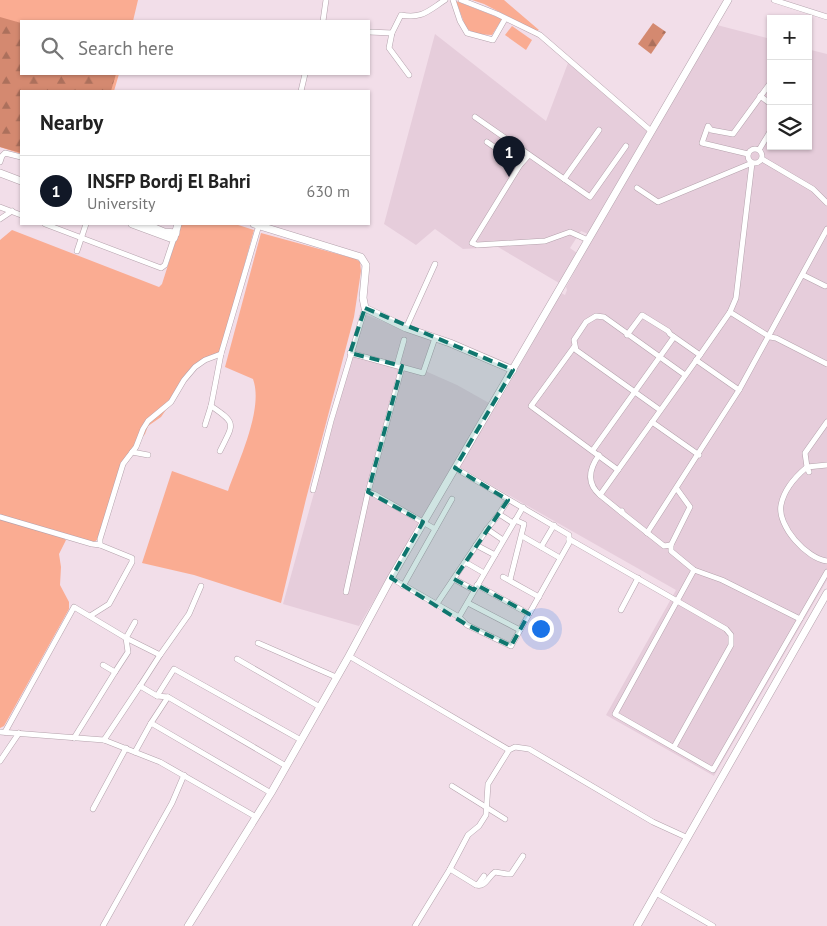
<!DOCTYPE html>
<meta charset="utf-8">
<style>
body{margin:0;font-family:"PT Sans",sans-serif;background:#f6f6f6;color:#222}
.controls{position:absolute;right:15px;top:15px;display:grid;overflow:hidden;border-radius:0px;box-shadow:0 1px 4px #0004}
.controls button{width:45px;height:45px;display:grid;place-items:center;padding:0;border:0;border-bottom:1px solid #e0e0e0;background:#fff;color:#222;font:25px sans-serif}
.you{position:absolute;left:540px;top:628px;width:18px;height:18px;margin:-12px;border:4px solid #fff;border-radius:50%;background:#1a73e8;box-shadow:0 0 0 8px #1a73e833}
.badge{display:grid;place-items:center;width:32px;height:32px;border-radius:50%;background:#111827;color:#fff;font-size:16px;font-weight:700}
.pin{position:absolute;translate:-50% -41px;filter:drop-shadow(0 1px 2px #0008)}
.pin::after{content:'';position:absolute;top:26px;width:18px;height:15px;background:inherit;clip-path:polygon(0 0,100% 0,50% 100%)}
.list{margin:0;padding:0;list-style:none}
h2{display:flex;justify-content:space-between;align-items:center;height:65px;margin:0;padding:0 20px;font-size:21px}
h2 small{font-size:16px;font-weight:400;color:#767676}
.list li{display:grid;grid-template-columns:32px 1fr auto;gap:15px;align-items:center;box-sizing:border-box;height:70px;padding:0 20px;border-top:1px solid #e0e0e0}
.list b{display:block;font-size:19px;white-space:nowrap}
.list p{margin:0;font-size:16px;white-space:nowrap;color:#767676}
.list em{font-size:16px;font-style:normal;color:#767676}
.icon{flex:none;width:28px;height:28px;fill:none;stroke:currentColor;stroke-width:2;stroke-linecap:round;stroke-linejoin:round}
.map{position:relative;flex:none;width:827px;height:926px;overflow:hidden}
.search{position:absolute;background:#fff;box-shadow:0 1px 4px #0004;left:20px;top:20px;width:350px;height:55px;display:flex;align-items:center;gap:12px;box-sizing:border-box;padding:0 18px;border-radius:0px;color:#767676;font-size:19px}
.panel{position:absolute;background:#fff;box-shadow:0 1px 4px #0004;left:20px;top:90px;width:350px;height:135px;border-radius:0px}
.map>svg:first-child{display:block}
</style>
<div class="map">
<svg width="827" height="926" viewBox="0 0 827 926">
<defs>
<pattern id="forest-firs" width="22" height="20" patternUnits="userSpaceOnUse" patternTransform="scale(1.25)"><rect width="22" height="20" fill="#d48970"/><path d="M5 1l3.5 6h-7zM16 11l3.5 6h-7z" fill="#ac705c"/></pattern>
</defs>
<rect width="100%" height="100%" fill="#f2dee9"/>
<g fill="#e6cddb">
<path d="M 717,25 L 771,39 L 771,146 L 808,146 L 808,51 L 811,50 L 827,54 L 827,580 L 714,776 L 606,715 L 676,590 L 459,467 L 505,391 L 561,293 L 565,295 L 567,290 L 566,287 L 604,218 Z"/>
<path d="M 435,34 L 546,121 L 568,63 L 647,131 L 588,234 L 581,231 L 570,248 L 577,253 L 559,283 L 498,247 L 463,249 L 435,229 L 416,245 L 384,224 Z"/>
<path d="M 364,314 L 432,341 L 423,370 L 457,385 L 489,403 L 359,626 L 283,604 Z"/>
</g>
<g fill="#faac92">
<path d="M 0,0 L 138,0 L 133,21 L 21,21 L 21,74 L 119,74 L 114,91 L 21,91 L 21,154 L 0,147 Z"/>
<path d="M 472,0 L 504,0 L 539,30 L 536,31 L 484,4 Z"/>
<path d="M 456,1 L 502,19 L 492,35 L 475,34 L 466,28 Z"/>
<path d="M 512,26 L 532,40 L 526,50 L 505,35 Z"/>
<path d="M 181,224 L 235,224 L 254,230 L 220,353 L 197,365 L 161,417 L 148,426 L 145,434 L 129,453 L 98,539 L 93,543 L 51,529 L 66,540 L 59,554 L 61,567 L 60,585 L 69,602 L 69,609 L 4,726 L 0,728 L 0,240 L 12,230 L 159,287 L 162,284 Z"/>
<path d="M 261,233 L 356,259 L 360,262 L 361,271 L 354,317 L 306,499 L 281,603 L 194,575 L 142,563 L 172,471 L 228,491 C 238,462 264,409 253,379 L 225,367 Z"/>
</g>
<g fill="url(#forest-firs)">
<path d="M 0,17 L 21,23 L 21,74 L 116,74 L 111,91 L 21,91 L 21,153 L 0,147 Z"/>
<path d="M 653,23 L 666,32 L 651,54 L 638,44 Z"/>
</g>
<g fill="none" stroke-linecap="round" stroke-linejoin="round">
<g stroke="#b4a2ac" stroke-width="6">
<g id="street">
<path d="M 453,0 L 460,21 L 467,33 L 493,40 L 505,19"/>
<path d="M 461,0 L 497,14 L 540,35 L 651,131"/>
<path d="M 774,0 L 827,17"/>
<path d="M 323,21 L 326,0"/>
<path d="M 369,32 L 392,33"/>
<path d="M 409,75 L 389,48 L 392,33 L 401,15 C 422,19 428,11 445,0"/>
<path d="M 301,91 L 305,74"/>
<path d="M 760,96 L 771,104"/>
<path d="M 475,117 L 590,197 L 626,146"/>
<path d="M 487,142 L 520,165"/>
<circle cx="755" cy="156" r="7"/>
<path d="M 759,150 L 771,130"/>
<path d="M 748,154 L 702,143 L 708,126 L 711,130 L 733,134 L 771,82"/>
<path d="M 529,155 L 520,165 L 472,243 L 477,245 L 545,241 L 570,232 L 588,240"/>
<path d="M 762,159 L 813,189 L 827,203"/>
<path d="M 0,162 L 2,156 L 5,153 L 21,157"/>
<path d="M 564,179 L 599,130"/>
<path d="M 637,188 L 658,202 L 752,163"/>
<path d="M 0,207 L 21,215"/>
<path d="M 0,219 L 12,211"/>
<path d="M 45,224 L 161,268 L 165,265 L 174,238"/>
<path d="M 77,251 L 86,224"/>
<path d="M 803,275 L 825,286"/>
<path d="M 730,312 L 770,337 L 776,338 L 827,364"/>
<path d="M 406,328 L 435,264"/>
<path d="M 627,335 L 642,315 L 668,331 L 670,334 L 700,355"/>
<path d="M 574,347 L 531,406 L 618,470"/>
<path d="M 350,353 L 423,373 L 435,338"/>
<path d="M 696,360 L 739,390"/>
<path d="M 397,365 L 404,340"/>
<path d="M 211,406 C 238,424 233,424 220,451"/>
<path d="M 660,410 L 576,350 L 574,340 L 586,322 L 596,316 L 604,317 L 685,375"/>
<path d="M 652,422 L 699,455"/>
<path d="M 827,422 L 805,453 L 807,467 C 795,477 784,489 781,505 C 777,526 807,559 827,561"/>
<path d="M 205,425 L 211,406 L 221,354 L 259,225"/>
<path d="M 593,450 L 674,337"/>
<path d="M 132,452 L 148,455"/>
<path d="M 599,455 C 589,469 586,483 600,495"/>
<path d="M 809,472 L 807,467 L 827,465"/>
<path d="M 313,490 L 331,421 L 365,308"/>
<path d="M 368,492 L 374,494 L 435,529"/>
<path d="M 622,511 L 621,512 L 600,495 L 700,355 L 730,312 L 736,298 L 752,163"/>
<path d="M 621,512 L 664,546 L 671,545 L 671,551 L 694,570 L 615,714 L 713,770 L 827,572"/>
<path d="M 499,514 L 508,500"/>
<path d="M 0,517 L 92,544 L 100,545 L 100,539 L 123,464 L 136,447 L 143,429 L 148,421 L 171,402 L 184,380 L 195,367 L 205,360 L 221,354"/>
<path d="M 487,529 L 503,540"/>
<path d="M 647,533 L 739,390 L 827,229"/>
<path d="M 522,536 L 560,558"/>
<path d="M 569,539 L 726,629 L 731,635 L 731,645 L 674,747"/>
<path d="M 476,545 L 495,555"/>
<path d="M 671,545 L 690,507 L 677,489"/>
<path d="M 541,547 L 554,525"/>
<path d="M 465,562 L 484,573"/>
<path d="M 694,570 L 722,580 L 800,619"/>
<path d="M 503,577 L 539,597"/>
<path d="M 391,578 L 459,617 L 467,625 L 511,646 L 569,543 L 569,535 L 455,468"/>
<path d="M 454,579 L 474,590"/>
<path d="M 510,580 L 524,524 L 515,520"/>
<path d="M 477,585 L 529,614"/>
<path d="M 403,586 L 452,499"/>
<path d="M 346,592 L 368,492 L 402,367"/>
<path d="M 468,603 L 520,630"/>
<path d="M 436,605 L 487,529 L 499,514 L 513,523"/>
<path d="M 621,610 L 638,578"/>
<path d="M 90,616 L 109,604 L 132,562 L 132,558 L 100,545"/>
<path d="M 459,617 L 523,507"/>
<path d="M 258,643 L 336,677"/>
<path d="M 349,656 L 509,750 L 515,747 L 529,749 L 653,822 L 688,838"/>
<path d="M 237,659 L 320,707"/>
<path d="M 115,672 L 128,652 L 126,638 L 135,622"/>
<path d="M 140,686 L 160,655"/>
<path d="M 157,696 L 174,669 L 301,740"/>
<path d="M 168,697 L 151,723 L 271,793"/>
<path d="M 0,732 L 104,740 L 160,762 L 256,817"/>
<path d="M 5,732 L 74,607 L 126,638 L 160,655 L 189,614 L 201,586"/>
<path d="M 74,738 L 115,672 L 103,665"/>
<path d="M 104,740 L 140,686 L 157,696 L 168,697 L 286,766"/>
<path d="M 135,752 L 151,723"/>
<path d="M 0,761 L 19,733"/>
<path d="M 452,786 L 505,819"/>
<path d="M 93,809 L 126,748"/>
<path d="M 450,869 L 476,885 L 479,883 L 484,876"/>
<path d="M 476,885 C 485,888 488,877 495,872 L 507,874 L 511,874 L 523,856"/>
<path d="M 656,893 L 713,926"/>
<path d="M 103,926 L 172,803 L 184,775"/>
<path d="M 415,926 L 450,869 L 468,835 L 479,826 L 486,815 L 488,784 L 509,750"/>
</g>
</g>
<g stroke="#b4a2ac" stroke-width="8">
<g id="secondary">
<path d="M 0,173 L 21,181"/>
<path d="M 132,224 L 170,238 L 174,238 L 178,224"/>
<path d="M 145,224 L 164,232 L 176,233"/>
<path d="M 254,224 L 361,257 L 366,265 L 363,298 L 365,308 L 406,328 L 450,343 L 513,370"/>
<path d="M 188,926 L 271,793 L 349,656 L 391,578 L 728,0"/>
<path d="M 637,926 L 827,593"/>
</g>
</g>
<use href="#street" stroke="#fff" stroke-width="5"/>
<use href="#secondary" stroke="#fff" stroke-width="7"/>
</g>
<path fill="#0f766e" fill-opacity="0.2" stroke="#0f766e" stroke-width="4" stroke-dasharray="10 6" stroke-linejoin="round" d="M 365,308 L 513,370 L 455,468 L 508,500 L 454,579 L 474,590 L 477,585 L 529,614 L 511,646 L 467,625 L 391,578 L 423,522 L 368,492 L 402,366 L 350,353 Z"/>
</svg>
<div class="controls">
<button>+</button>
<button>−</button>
<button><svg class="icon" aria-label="layers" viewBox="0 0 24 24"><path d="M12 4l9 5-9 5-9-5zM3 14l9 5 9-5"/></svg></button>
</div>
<div class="you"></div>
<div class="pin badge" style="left:509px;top:177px">1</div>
<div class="search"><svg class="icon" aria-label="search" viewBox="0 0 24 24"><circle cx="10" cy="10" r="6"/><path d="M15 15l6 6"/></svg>Search here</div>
<section class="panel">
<h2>Nearby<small></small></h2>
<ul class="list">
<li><span class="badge">1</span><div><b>INSFP Bordj El Bahri</b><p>University</p></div><em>630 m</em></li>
</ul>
</section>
</div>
